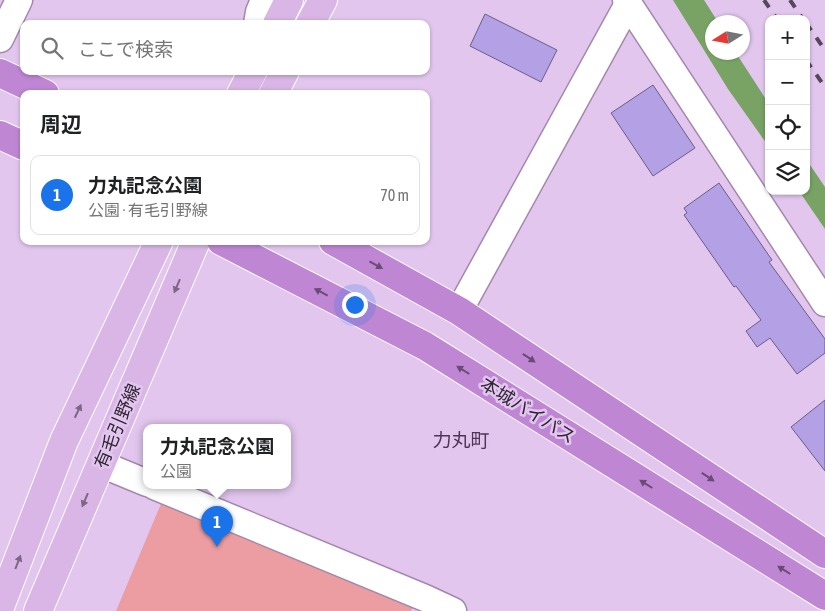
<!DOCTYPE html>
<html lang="ja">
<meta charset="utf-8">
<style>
body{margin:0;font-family:"Asap Condensed","Noto Sans JP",sans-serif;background:#f6f6f6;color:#202124}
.controls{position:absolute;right:15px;top:15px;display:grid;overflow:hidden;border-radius:10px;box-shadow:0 1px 4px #0004}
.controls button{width:45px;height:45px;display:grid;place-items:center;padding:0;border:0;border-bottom:1px solid #e0e0e0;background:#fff;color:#202124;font:25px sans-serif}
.compass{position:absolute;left:705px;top:15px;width:45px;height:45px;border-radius:50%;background:#fff;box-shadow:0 1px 4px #0004;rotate:259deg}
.you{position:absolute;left:354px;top:304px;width:18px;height:18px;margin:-12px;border:4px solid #fff;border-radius:50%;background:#1a73e8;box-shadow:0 0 0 8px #1a73e833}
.badge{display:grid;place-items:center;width:32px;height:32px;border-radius:50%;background:#1a73e8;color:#fff;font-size:16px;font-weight:700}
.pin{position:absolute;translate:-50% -41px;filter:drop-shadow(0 1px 2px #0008)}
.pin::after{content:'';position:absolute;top:26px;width:18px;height:15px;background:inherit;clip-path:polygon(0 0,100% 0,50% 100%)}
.popup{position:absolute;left:143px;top:424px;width:148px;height:65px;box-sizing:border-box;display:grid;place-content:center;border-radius:10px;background:#fff;filter:drop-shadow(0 1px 4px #0005);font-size:16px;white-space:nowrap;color:#757577}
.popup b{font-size:19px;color:#202124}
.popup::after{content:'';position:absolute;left:50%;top:100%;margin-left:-10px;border:10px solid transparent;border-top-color:#fff}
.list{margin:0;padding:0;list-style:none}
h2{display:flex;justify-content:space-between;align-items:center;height:65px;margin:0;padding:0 20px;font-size:21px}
h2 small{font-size:16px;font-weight:400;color:#757577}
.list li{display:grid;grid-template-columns:32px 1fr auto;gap:15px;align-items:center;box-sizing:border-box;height:80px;margin:0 10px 10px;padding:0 10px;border:1px solid #e0e0e0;border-radius:10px}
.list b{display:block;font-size:19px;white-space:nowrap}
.list p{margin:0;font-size:16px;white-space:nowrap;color:#757577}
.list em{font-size:16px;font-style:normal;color:#757577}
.icon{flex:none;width:28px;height:28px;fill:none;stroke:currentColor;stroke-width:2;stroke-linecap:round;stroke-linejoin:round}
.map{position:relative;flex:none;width:825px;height:611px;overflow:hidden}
.search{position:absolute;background:#fff;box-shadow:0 1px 4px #0004;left:20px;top:20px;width:410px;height:55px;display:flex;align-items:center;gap:12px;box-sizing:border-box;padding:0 18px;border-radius:10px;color:#757577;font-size:19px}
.panel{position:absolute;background:#fff;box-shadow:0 1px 4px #0004;left:20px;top:90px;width:410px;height:155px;border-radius:10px}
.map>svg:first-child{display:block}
</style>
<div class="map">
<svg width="825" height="611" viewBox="0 0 825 611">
<rect width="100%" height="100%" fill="#e2c6ee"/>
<path fill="#eb9da1" d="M 168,487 L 413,607 L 411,611 L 116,611 Z"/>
<g fill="#79a365">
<path d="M 673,0 L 704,0 L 718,22 L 712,22 L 712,52 L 736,53 L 769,104 L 769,147 L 728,89 Z"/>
<path d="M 806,159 L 825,187 L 825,229 L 799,191 L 806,191 Z"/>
</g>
<g fill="#b3a0e5" stroke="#695f86">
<path d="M 485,14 L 557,50 L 541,82 L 470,46 Z"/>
<path d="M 653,85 L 695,148 L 653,176 L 611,113 Z"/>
<path d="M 719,183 L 772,260 L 769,262 L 825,339 L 825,353 L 797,374 L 770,338 L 757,347 L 746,331 L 761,320 L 736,286 L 734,287 L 684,215 L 687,213 L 684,208 Z"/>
<path d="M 825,400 L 825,471 L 791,427 Z"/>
</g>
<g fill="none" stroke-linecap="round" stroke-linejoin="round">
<g stroke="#a388ae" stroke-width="29">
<g id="minor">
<path d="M 626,0 L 825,303"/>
<path d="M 257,24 L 259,12 L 264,0"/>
<path d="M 0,39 L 19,0"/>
<path d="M 459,311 L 628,4"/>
<path d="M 101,464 L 147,483"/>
<path d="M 154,486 L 425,598 L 453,611"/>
</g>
</g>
<g stroke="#fff" stroke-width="30">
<g id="major">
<path d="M 277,24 L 289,0"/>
<path d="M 310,24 L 323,0"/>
<path d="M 241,94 L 253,71"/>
<path d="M 273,94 L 285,71"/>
<path d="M 0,607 L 64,441 L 159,241"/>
<path d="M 38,611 L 196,241"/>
</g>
</g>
<g stroke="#fff" stroke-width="30">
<g id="highway">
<path d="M 0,73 L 45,94"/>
<path d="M 0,135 L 24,146"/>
<path d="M 221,241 L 425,346 L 825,596"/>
<path d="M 333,241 L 459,311 L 825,554"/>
</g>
</g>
<use href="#minor" stroke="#fff" stroke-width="26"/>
<use href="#major" stroke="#d9b6e5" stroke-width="28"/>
<use href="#highway" stroke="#bf86d4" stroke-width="28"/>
<g stroke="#56475c" stroke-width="4" stroke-dasharray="9 9" stroke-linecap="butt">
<path d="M 764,0 L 777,19"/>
<path d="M 790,0 L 803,19"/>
<path d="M 806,23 L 825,50"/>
<path d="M 806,60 L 825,87"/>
</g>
</g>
<defs><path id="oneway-solid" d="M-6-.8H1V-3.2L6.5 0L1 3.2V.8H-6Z" transform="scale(1.25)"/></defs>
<g fill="#694c74">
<use href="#oneway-solid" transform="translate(376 265) rotate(29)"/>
<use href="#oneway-solid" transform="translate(321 292) rotate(-152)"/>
<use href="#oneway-solid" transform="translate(529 358) rotate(34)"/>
<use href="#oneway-solid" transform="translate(463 370) rotate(-148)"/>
<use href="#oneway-solid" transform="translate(708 477) rotate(34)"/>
<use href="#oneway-solid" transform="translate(646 484) rotate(-148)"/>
<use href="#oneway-solid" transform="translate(784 570) rotate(-148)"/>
</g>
<g fill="#7c6684">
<use href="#oneway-solid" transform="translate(177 286) rotate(113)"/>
<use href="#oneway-solid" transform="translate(78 411) rotate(-65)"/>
<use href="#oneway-solid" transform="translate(85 500) rotate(113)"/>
<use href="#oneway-solid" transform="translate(18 562) rotate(-69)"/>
</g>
<g text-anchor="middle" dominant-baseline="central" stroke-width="5" stroke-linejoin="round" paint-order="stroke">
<g font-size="18" fill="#302534" stroke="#e2c6ee">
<text transform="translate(528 410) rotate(32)">本城バイパス</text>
<text transform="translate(117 426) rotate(-67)">有毛引野線</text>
</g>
<g font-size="19" fill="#4e3657" stroke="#e2c6ee">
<text x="461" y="440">力丸町</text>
</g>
</g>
</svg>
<div class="controls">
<button>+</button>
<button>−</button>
<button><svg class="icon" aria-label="locate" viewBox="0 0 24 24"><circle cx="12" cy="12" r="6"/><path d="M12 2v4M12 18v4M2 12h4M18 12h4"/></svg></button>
<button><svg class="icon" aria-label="layers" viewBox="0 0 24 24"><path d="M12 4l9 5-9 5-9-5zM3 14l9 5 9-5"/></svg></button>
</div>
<svg class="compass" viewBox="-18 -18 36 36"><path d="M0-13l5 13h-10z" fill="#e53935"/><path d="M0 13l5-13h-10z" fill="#757577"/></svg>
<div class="you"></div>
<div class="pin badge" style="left:217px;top:547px">1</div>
<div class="popup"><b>力丸記念公園</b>公園</div>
<div class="search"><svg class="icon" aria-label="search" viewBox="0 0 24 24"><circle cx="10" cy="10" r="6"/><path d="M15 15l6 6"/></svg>ここで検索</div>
<section class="panel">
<h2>周辺<small></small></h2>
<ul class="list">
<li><span class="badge">1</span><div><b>力丸記念公園</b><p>公園 · 有毛引野線</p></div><em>70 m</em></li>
</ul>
</section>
</div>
